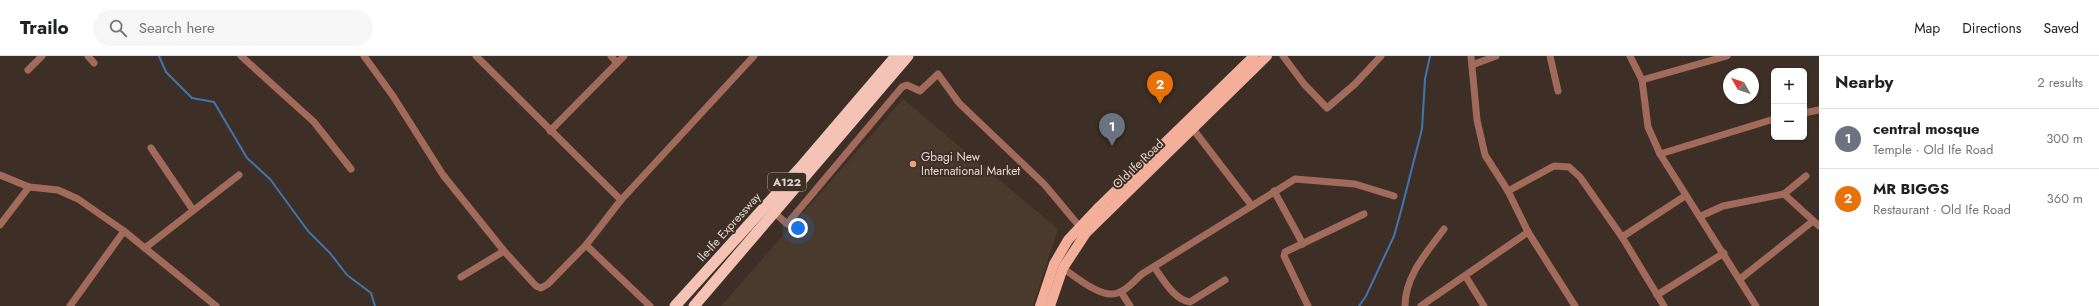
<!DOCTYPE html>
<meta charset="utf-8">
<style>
body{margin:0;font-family:Jost,sans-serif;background:#f6f6f6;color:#202124}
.controls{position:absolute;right:12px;top:12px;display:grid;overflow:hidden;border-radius:6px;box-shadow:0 1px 3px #0004}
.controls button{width:36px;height:36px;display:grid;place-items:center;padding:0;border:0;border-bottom:1px solid #e0e0e0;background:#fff;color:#202124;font:20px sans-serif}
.compass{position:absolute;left:1723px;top:12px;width:36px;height:36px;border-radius:50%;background:#fff;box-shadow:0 1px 3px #0004;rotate:310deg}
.you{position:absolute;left:798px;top:172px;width:14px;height:14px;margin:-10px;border:3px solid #fff;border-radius:50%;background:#1a73e8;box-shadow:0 0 0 6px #1a73e833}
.badge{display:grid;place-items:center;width:26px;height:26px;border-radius:50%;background:#7e5b4b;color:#fff;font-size:13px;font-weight:700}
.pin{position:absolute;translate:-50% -33px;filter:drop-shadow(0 1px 2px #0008)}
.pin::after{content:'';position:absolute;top:21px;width:14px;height:12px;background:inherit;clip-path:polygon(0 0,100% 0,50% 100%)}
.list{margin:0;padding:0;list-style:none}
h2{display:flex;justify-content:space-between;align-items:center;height:52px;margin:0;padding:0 16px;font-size:17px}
h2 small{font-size:13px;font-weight:400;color:#757577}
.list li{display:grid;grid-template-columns:26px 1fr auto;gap:12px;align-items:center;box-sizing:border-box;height:60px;padding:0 16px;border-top:1px solid #e0e0e0}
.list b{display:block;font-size:15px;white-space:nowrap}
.list p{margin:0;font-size:13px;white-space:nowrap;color:#757577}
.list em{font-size:13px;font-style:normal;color:#757577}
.icon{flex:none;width:22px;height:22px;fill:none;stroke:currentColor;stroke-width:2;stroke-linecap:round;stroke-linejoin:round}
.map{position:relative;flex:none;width:1819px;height:250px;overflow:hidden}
header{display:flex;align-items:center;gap:24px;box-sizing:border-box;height:56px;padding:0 20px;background:#fff;border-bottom:1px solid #e0e0e0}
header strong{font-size:19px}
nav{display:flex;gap:22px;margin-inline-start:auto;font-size:14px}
.search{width:280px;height:36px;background:#f6f6f6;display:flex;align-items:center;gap:10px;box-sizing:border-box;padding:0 14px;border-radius:22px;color:#757577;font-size:15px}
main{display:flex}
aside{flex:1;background:#fff}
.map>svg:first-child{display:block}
</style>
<header>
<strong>Trailo</strong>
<div class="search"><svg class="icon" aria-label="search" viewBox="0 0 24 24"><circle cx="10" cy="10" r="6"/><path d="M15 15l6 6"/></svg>Search here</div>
<nav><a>Map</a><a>Directions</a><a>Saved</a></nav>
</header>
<main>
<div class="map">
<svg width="1819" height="250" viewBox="0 0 1819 250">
<rect width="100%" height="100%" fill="#3d2f26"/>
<path fill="#493a2d" d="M 903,43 L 1058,173 L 1033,250 L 721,250 Z"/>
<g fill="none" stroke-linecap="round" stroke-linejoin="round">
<g stroke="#4076b0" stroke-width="2">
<path d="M 159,0 L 166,16 L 192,42 L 214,46 L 247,102 L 270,123 L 308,175 L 330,197 L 347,219 L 371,237 L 375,250"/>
<path d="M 1359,250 L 1366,240 L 1394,180 L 1401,155 L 1422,73 L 1425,23 L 1430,0"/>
</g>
<g stroke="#a26a5a" stroke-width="7">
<path d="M 88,0 L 94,7"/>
<path d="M 241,0 L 314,66 L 351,113"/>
<path d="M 364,0 L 393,40 L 443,119 L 504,195 L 536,230 L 541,232 L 548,228 L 586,189 L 621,144 L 754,0"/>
<path d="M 476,0 L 621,144"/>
<path d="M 611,0 L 617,7"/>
<path d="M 1283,0 L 1304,28 L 1327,52 L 1355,28 L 1381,0"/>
<path d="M 1471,0 L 1477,64 L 1485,99 L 1508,135 L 1528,176 L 1575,250"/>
<path d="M 1550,0 L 1558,35"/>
<path d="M 1630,0 L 1642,24 L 1648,71 L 1660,98 L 1756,250"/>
<path d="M 1472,9 L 1496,0"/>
<path d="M 28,14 L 42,0"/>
<path d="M 1642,24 L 1727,0"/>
<path d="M 1804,57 L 1819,54"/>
<path d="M 1193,73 L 1252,150"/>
<path d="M 550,75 L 624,0"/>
<path d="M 151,92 L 193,154"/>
<path d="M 1660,98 L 1774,63"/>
<path d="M 0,119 L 29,131 L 58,134 L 78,143 L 124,175 L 216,250"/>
<path d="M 1274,135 L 1303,188"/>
<path d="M 1508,135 L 1554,110 L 1569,111 L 1580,121 L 1622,181 L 1664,250"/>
<path d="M 1784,138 L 1819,170"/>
<path d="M 774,156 L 787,168 L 902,31 L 907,29 L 920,35 L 938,18 L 959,47 L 1044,128 L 1080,171"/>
<path d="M 1701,160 L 1723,150 L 1784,138 L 1806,120"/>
<path d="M 0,169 L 29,131"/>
<path d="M 1622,181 L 1685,140"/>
<path d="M 586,189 L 650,250"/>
<path d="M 145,192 L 239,119"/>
<path d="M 1154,211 C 1163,223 1174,244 1190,246 L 1225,224"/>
<path d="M 1063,212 C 1077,222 1104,245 1120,236 C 1128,233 1135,224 1142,218 L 1295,123 L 1355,128 L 1394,140"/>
<path d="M 461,221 L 504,195"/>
<path d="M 1466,221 L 1484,250"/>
<path d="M 1740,223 L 1813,165"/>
<path d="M 1121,236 L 1130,250"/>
<path d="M 1657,239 L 1724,197"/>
<path d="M 70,250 L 124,175"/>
<path d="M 1308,250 L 1284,200 L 1285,196 L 1364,158"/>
<path d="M 1405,250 C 1405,220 1427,196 1444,173"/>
<path d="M 1421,250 L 1528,176"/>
</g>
<g stroke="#f4af9b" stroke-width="10">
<path d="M 1040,250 L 1054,208 L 1068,184 L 1099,151 L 1254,0"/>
<path d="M 1050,250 L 1063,212 L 1086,177 L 1267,0"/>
</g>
<g stroke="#f4c3b5" stroke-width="11">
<path d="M 675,250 L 800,112 L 896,0"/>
<path d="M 694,250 L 908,0"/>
</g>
</g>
<circle fill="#f0a27a" stroke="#3d2f26" stroke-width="1.5" cx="913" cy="108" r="4"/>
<g text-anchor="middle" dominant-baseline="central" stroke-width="4" stroke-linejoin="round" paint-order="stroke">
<rect fill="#3d2f26" stroke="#afa49d" stroke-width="1" x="768" y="117" width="38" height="18" rx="3"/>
<g font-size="11" font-weight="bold" fill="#e0d6d0">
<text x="787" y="126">A122</text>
</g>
<g font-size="12" fill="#e0d6d0" stroke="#3d2f26" text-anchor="start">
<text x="921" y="101">Gbagi New<tspan x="921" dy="14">International Market</tspan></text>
</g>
<g font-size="12" fill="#e0d6d0" stroke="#3d2f26">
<text transform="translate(1138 108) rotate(-44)">Old Ife Road</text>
<text transform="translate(729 171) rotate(-48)">Ile-Ife Expressway</text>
</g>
</g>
</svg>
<div class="controls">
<button>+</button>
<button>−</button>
</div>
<svg class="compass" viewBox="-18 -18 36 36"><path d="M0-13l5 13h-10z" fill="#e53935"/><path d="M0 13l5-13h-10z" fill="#757577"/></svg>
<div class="you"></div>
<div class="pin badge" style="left:1112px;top:90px;background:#6b7280">1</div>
<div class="pin badge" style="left:1160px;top:48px;background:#e8710a">2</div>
</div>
<aside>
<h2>Nearby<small>2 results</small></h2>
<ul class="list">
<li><span class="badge" style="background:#6b7280">1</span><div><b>central mosque</b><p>Temple · Old Ife Road</p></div><em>300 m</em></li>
<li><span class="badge" style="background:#e8710a">2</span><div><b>MR BIGGS</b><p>Restaurant · Old Ife Road</p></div><em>360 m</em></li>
</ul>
</aside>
</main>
